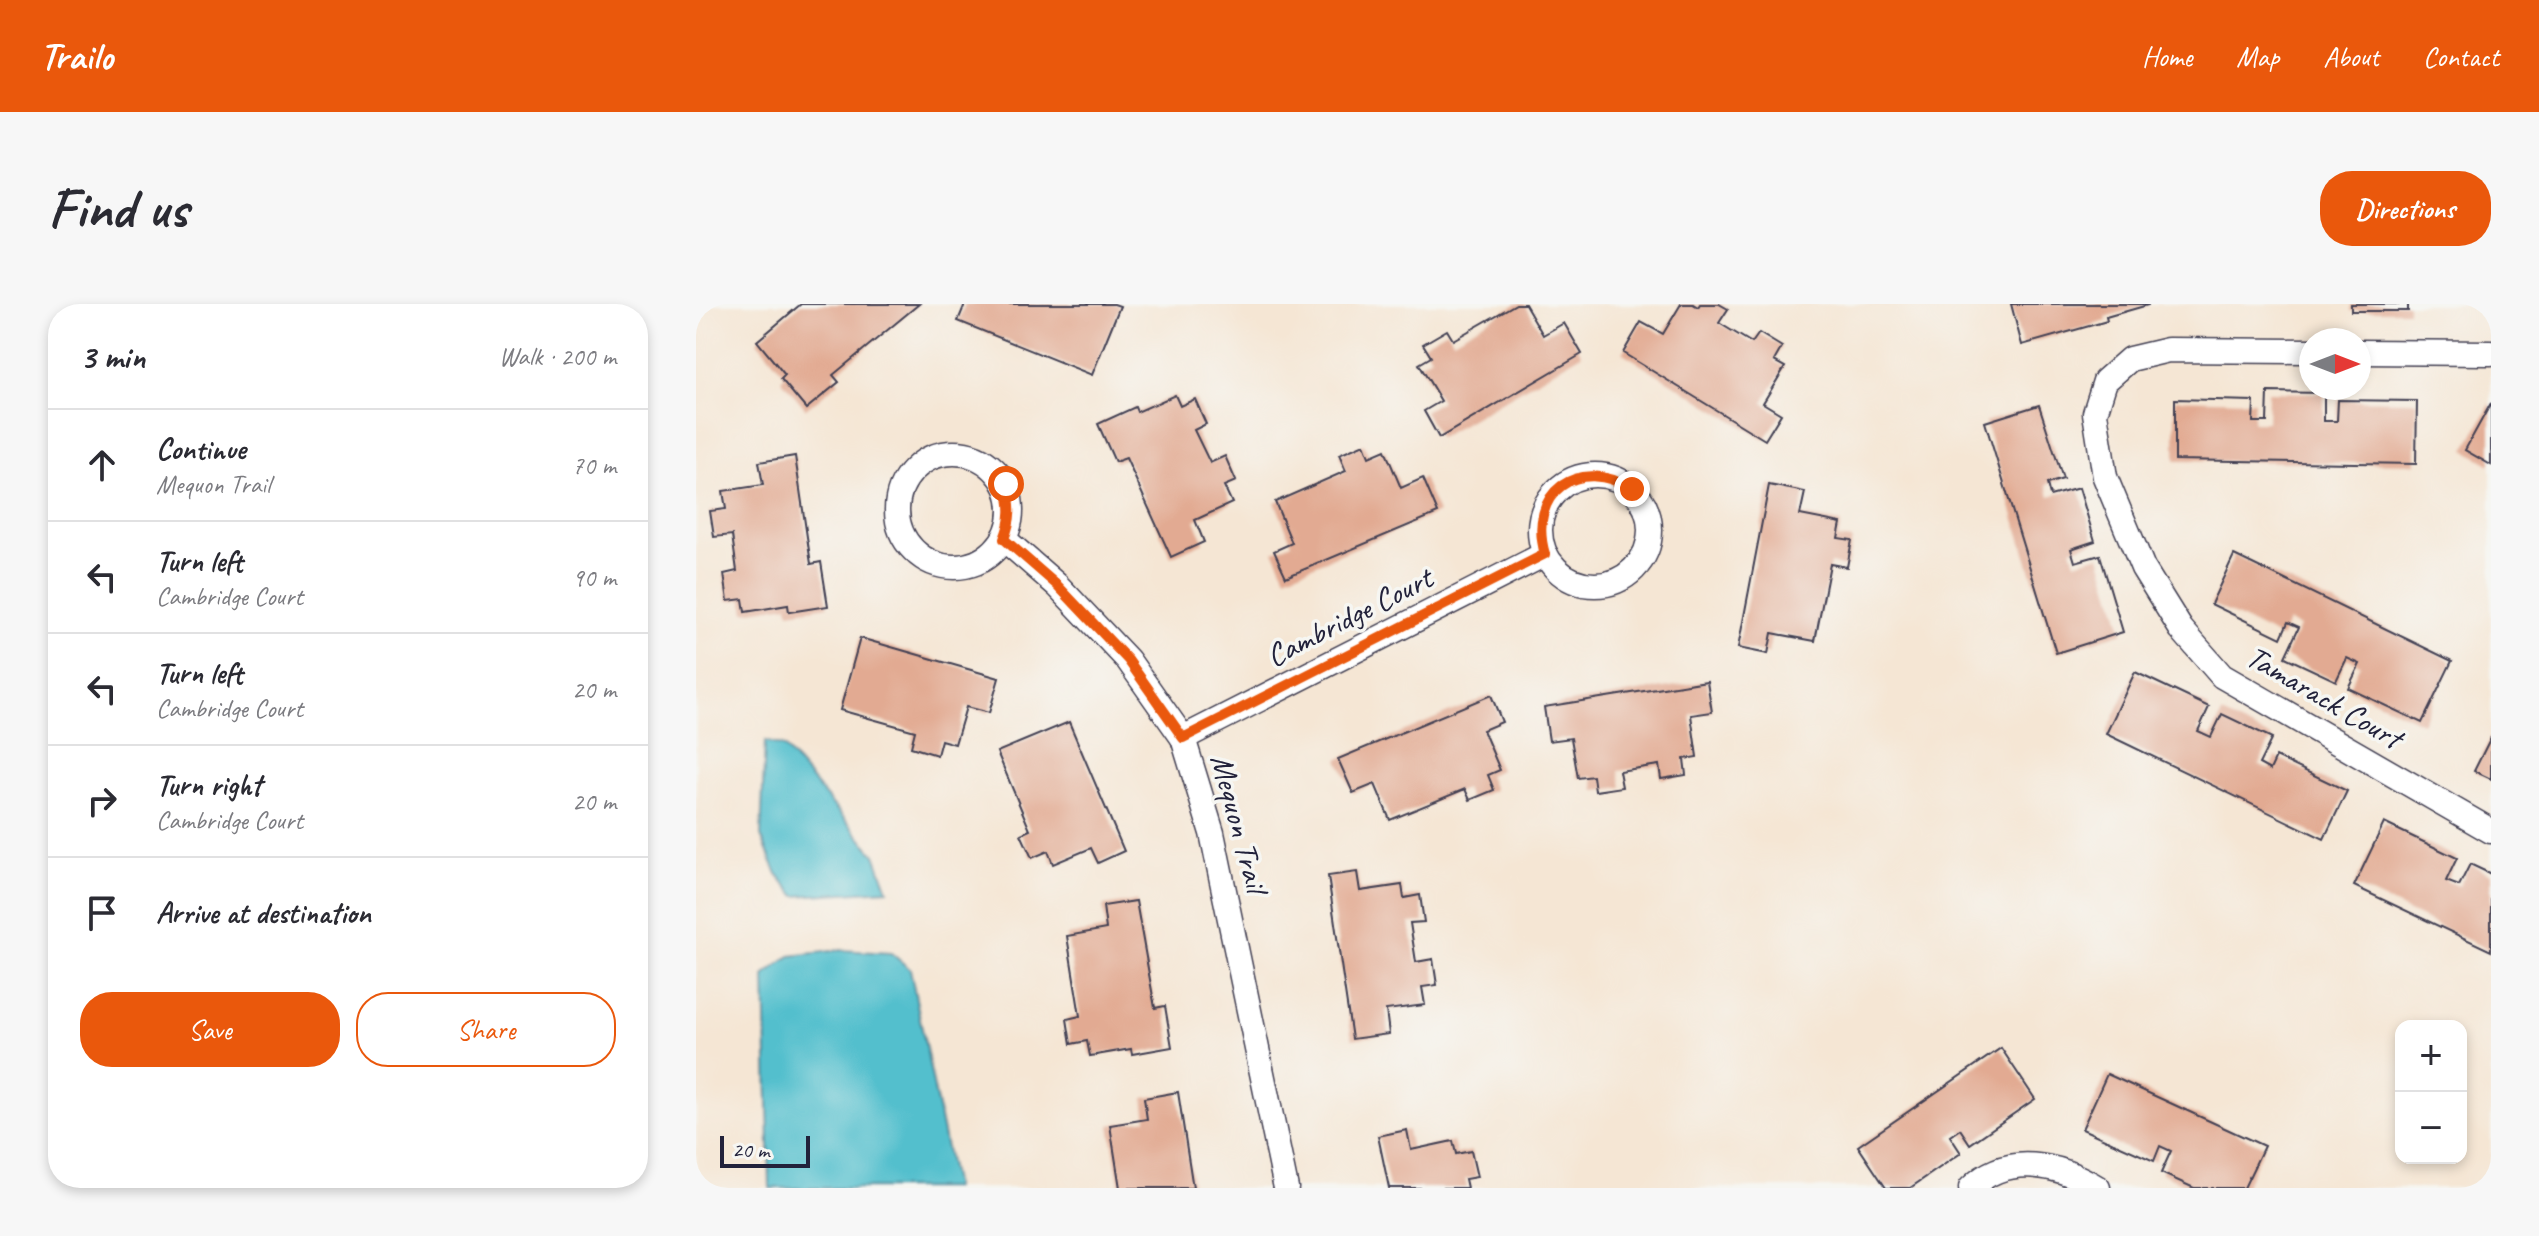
<!DOCTYPE html>
<meta charset="utf-8">
<style>
body{margin:0;font-family:Caveat,sans-serif;background:#f7f7f7;color:#2b2b33}
.controls{position:absolute;right:24px;bottom:24px;display:grid;overflow:hidden;border-radius:16px;box-shadow:0 4px 12px #0003}
.controls button{width:72px;height:72px;display:grid;place-items:center;padding:0;border:0;border-bottom:2px solid #e1e1e2;background:#fff;color:#2b2b33;font:40px sans-serif}
.compass{position:absolute;left:1603px;top:24px;width:72px;height:72px;border-radius:50%;background:#fff;box-shadow:0 4px 12px #0003;rotate:90deg}
.scale{position:absolute;left:24px;bottom:20px;width:90px;box-sizing:border-box;padding-left:8px;border:4px solid #22223b;border-top:0;font-size:22px;line-height:28px;white-space:nowrap;color:#22223b;-webkit-text-stroke:6px #f6f6f2;paint-order:stroke}
.stop{position:absolute;width:24px;height:24px;margin:-18px;border:6px solid #ea580c;border-radius:50%;background:#fff}
.stop.end{background:#ea580c;border-color:#fff;box-shadow:0 2px 8px #0008}
.list{margin:0;padding:0;list-style:none}
h2{display:flex;justify-content:space-between;align-items:center;height:104px;margin:0;padding:0 32px;font-size:34px}
h2 small{font-size:26px;font-weight:400;color:#7c7c81}
.list li{display:grid;grid-template-columns:52px 1fr auto;gap:24px;align-items:center;box-sizing:border-box;height:112px;padding:0 32px;border-top:2px solid #e1e1e2}
.list b{display:block;font-size:30px;white-space:nowrap}
.list p{margin:0;font-size:26px;white-space:nowrap;color:#7c7c81}
.list em{font-size:26px;font-style:normal;color:#7c7c81}
.actions{display:flex;gap:16px;padding:24px 32px}
.actions a{flex:1;padding:18px 0;border:2px solid #ea580c;border-radius:32px;text-align:center;font-size:28px;color:#ea580c}
.actions .main{background:#ea580c;color:#fff}
.icon{flex:none;width:44px;height:44px;fill:none;stroke:currentColor;stroke-width:2;stroke-linecap:round;stroke-linejoin:round}
.map{position:relative;flex:none;width:1795px;height:884px;overflow:hidden;border-radius:32px}
header{display:flex;align-items:center;gap:48px;box-sizing:border-box;height:112px;padding:0 40px;background:#ea580c;color:#fff}
header strong{font-size:38px}
nav{display:flex;gap:44px;margin-inline-start:auto;font-size:28px}
.intro{display:flex;align-items:center;justify-content:space-between;box-sizing:border-box;height:192px;padding:0 48px}
h1{margin:0;font-size:56px}
.button{padding:20px 36px;border-radius:32px;background:#ea580c;color:#fff;font-size:28px;font-weight:700}
main{display:flex;gap:48px;padding:0 48px}
aside{flex:1;background:#fff;border-radius:32px;box-shadow:0 4px 12px #0003}
.map>svg:first-child{display:block}
</style>
<header>
<strong>Trailo</strong>
<nav><a>Home</a><a>Map</a><a>About</a><a>Contact</a></nav>
</header>
<div class="intro"><h1>Find us</h1><a class="button">Directions</a></div>
<main>
<aside>
<h2>3 min<small>Walk · 200 m</small></h2>
<ul class="list">
<li><svg class="icon" aria-label="ahead" viewBox="0 0 24 24"><path d="M12 20V5M6 11l6-6 6 6"/></svg><div><b>Continue</b><p>Mequon Trail</p></div><em>70 m</em></li>
<li><svg class="icon" aria-label="left" viewBox="0 0 24 24"><path d="M17 20v-9H6M10 6l-5 5 5 5"/></svg><div><b>Turn left</b><p>Cambridge Court</p></div><em>90 m</em></li>
<li><svg class="icon" aria-label="left" viewBox="0 0 24 24"><path d="M17 20v-9H6M10 6l-5 5 5 5"/></svg><div><b>Turn left</b><p>Cambridge Court</p></div><em>20 m</em></li>
<li><svg class="icon" aria-label="right" viewBox="0 0 24 24"><path d="M7 20v-9h11M14 6l5 5-5 5"/></svg><div><b>Turn right</b><p>Cambridge Court</p></div><em>20 m</em></li>
<li><svg class="icon" aria-label="arrive" viewBox="0 0 24 24"><path d="M6 21V4h12l-3 4 3 4H6"/></svg><div><b>Arrive at destination</b></div></li>
</ul>
<div class="actions"><a class="main">Save</a><a>Share</a></div>
</aside>
<div class="map">
<svg width="1795" height="884" viewBox="0 0 1795 884">
<rect width="100%" height="100%" fill="#f6f6f2"/>
<filter id="ink" filterUnits="userSpaceOnUse"><feTurbulence type="fractalNoise" baseFrequency=".0125" numOctaves="2"/><feDisplacementMap in="SourceGraphic" scale="16" xChannelSelector="R" yChannelSelector="G"/><feConvolveMatrix kernelMatrix="1 2 1 2 8 2 1 2 1" color-interpolation-filters="sRGB"/></filter>
<filter id="wash" filterUnits="userSpaceOnUse"><feTurbulence type="fractalNoise" baseFrequency=".006" numOctaves="4" result="noise"/><feDisplacementMap in="SourceGraphic" scale="32" xChannelSelector="R" yChannelSelector="G"/><feGaussianBlur stdDeviation="1.8" result="paint"/><feColorMatrix in="noise" values="0 0 0 0 0 0 0 0 0 0 0 0 0 0 0 0 0 1.4 0 .05"/><feComposite in="paint" operator="in"/></filter>
<g filter="url(#wash)">
<rect width="100%" height="100%" fill="#f5e6d4"/>
<g fill="#53bfcd" stroke="#3a7084" stroke-width="2">
<path d="M 69,437 L 88,443 L 179,551 L 192,586 L 100,592 L 81,570 L 65,532 Z"/>
<path d="M 144,646 L 195,649 L 214,665 L 258,884 L 74,884 L 69,671 L 94,652 Z"/>
</g>
<g id="blocks">
<g fill="#e2aa92">
<path d="M 105,0 L 223,0 L 137,71 L 143,78 L 110,105 L 85,75 L 89,71 L 61,37 Z"/>
<path d="M 269,0 L 418,0 L 424,2 L 396,71 L 262,17 Z"/>
<path d="M 820,0 L 829,0 L 847,31 L 868,19 L 886,50 L 743,134 L 728,107 L 745,97 L 723,60 L 735,53 L 727,40 L 751,26 L 757,36 Z"/>
<path d="M 985,0 L 997,0 L 1002,3 L 1004,0 L 1023,0 L 1032,5 L 1023,19 L 1056,39 L 1063,29 L 1086,43 L 1078,57 L 1089,63 L 1067,99 L 1085,110 L 1069,136 L 927,49 L 945,18 L 967,30 Z"/>
<path d="M 1315,0 L 1452,0 L 1452,1 L 1410,13 L 1411,17 L 1326,41 Z"/>
<rect x="1655" y="0" width="57" height="7"/>
<path d="M 1572,88 L 1628,89 L 1628,117 L 1641,117 L 1642,96 L 1721,97 L 1720,160 L 1479,156 L 1479,95 L 1558,97 L 1557,118 L 1571,118 Z"/>
<path d="M 479,91 L 484,102 L 499,95 L 510,120 L 498,126 L 514,159 L 529,152 L 540,177 L 528,182 L 536,199 L 499,216 L 508,238 L 475,253 L 430,154 L 419,158 L 402,120 L 439,103 L 441,108 Z"/>
<path d="M 1795,99 L 1795,161 L 1769,146 Z"/>
<path d="M 1343,101 L 1367,175 L 1351,180 L 1354,192 L 1383,184 L 1399,237 L 1375,245 L 1379,258 L 1404,251 L 1427,328 L 1360,349 L 1289,118 Z"/>
<path d="M 668,140 L 673,153 L 689,146 L 705,184 L 727,174 L 742,209 L 590,273 L 578,247 L 596,239 L 579,198 L 650,167 L 643,151 Z"/>
<path d="M 99,152 L 115,260 L 125,258 L 132,302 L 93,308 L 92,301 L 49,308 L 47,295 L 32,297 L 28,270 L 41,267 L 36,231 L 18,233 L 14,207 L 30,205 L 27,187 L 67,181 L 63,158 Z"/>
<path d="M 1073,181 L 1109,188 L 1104,211 L 1145,219 L 1142,234 L 1156,236 L 1151,263 L 1134,260 L 1119,337 L 1076,329 L 1072,350 L 1042,344 Z"/>
<path d="M 1538,251 L 1756,357 L 1726,419 L 1652,384 L 1664,360 L 1651,354 L 1640,377 L 1589,353 L 1603,323 L 1592,318 L 1585,334 L 1515,300 Z"/>
<path d="M 164,334 L 303,374 L 293,409 L 270,403 L 259,440 L 245,436 L 241,451 L 215,443 L 219,427 L 144,406 Z"/>
<path d="M 1439,368 L 1513,403 L 1502,427 L 1515,433 L 1526,410 L 1576,434 L 1563,460 L 1574,466 L 1580,453 L 1651,487 L 1628,535 L 1410,430 Z"/>
<path d="M 1011,377 L 1016,408 L 995,411 L 1001,453 L 988,455 L 990,471 L 965,475 L 963,461 L 923,467 L 926,483 L 899,487 L 897,472 L 882,474 L 875,434 L 853,437 L 848,403 Z"/>
<path d="M 795,391 L 806,418 L 787,426 L 804,466 L 792,471 L 798,486 L 774,496 L 769,485 L 694,516 L 679,480 L 657,489 L 642,455 Z"/>
<path d="M 373,418 L 428,547 L 402,559 L 395,544 L 357,560 L 352,547 L 336,554 L 325,530 L 334,526 L 301,448 Z"/>
<path d="M 1795,433 L 1795,475 L 1778,467 Z"/>
<path d="M 1688,519 L 1761,554 L 1750,577 L 1763,582 L 1774,560 L 1795,570 L 1795,647 L 1658,582 Z"/>
<path d="M 661,568 L 664,587 L 706,581 L 708,594 L 724,591 L 728,618 L 714,619 L 720,658 L 737,655 L 741,681 L 726,683 L 729,701 L 690,706 L 693,730 L 656,735 L 632,572 Z"/>
<path d="M 440,597 L 459,704 L 469,702 L 476,743 L 436,750 L 435,745 L 394,752 L 391,737 L 375,740 L 371,715 L 384,712 L 371,632 L 410,625 L 407,602 Z"/>
<path d="M 1305,744 L 1339,795 L 1274,840 L 1264,825 L 1254,832 L 1265,849 L 1214,884 L 1190,884 L 1162,842 Z"/>
<path d="M 1411,770 L 1568,842 L 1548,884 L 1498,884 L 1465,869 L 1475,847 L 1464,842 L 1458,857 L 1386,825 Z"/>
<path d="M 482,788 L 497,884 L 424,884 L 414,821 L 451,815 L 448,794 Z"/>
<path d="M 711,826 L 715,846 L 757,837 L 760,850 L 775,847 L 781,873 L 769,875 L 771,884 L 693,884 L 682,832 Z"/>
</g>
</g>
</g>
<g filter="url(#ink)">
<use href="#blocks" fill-opacity="0" stroke="#423f52" stroke-width="2"/>
<g fill="none" stroke-linecap="round" stroke-linejoin="round">
<g stroke="#423f52" stroke-width="27">
<g id="minor">
<path d="M 1615,47 L 1472,46 L 1434,55 L 1409,77 L 1399,109 L 1409,173 L 1447,264 L 1485,325 L 1526,372 L 1795,527"/>
<path d="M 1663,48 L 1795,49"/>
<circle cx="258" cy="206" r="57"/>
<circle cx="899" cy="226" r="55"/>
<path d="M 308,235 L 362,282 L 432,356 L 487,434 L 516,529 L 590,884"/>
<path d="M 487,434 L 849,250"/>
<path d="M 1275,884 C 1311,848 1363,860 1402,884"/>
</g>
</g>
<use href="#minor" stroke="#fff" stroke-width="24"/>
</g>
</g>
<g fill="none" stroke-linecap="round" stroke-linejoin="round" filter="url(#ink)">
<path stroke="#ea580c" stroke-width="10" d="M 310,180 C 316,201 316,215 308,235 L 362,282 L 432,356 L 487,434 L 849,250 C 831,189 882,151 936,185"/>
</g>
<g text-anchor="middle" dominant-baseline="central" stroke-width="7" stroke-linejoin="round" paint-order="stroke">
<g font-size="32" fill="#22223b" stroke="#f6f6f2">
<text transform="translate(653 313) rotate(-27)">Cambridge Court</text>
<text transform="translate(1628 393) rotate(30)">Tamarack Court</text>
<text transform="translate(543 519) rotate(75)">Mequon Trail</text>
</g>
</g>
</svg>
<div class="controls">
<button>+</button>
<button>−</button>
</div>
<svg class="compass" viewBox="-18 -18 36 36"><path d="M0-13l5 13h-10z" fill="#e53935"/><path d="M0 13l5-13h-10z" fill="#7c7c81"/></svg>
<div class="scale">20 m</div>
<div class="stop" style="left:310px;top:180px"></div>
<div class="stop end" style="left:936px;top:185px"></div>
</div>
</main>
